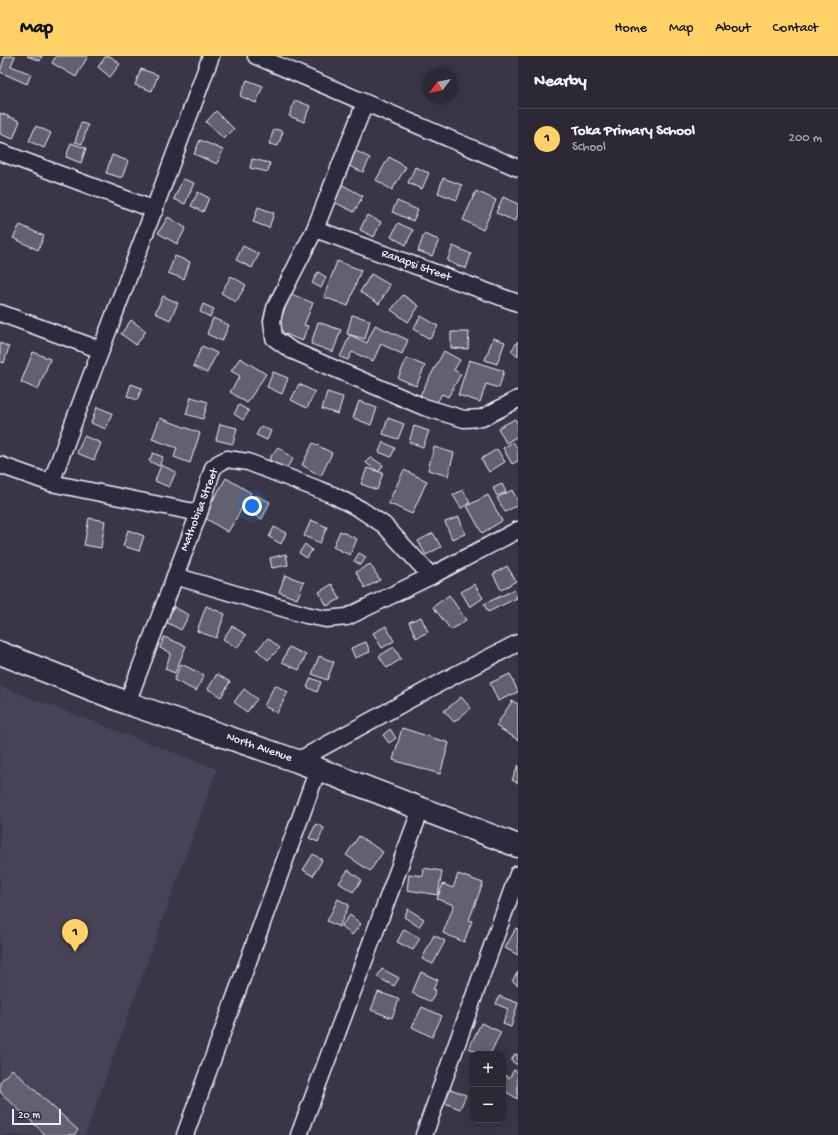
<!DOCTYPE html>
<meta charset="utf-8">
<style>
body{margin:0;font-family:"Gochi Hand",sans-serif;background:#383442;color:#f1f3f6}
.controls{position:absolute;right:12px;bottom:12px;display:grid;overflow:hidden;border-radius:8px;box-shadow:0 2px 10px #0003}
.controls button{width:36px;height:36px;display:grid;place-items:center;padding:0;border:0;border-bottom:1px solid #484451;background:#2c2836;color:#f1f3f6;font:20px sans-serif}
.compass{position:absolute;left:422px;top:12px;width:36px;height:36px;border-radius:50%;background:#2c2836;box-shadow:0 2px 10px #0003;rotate:238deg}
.scale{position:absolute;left:12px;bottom:10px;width:49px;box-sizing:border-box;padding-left:4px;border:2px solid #e8f1f8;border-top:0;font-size:11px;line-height:14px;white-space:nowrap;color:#e8f1f8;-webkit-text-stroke:3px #2f2a3d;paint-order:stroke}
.you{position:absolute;left:252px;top:450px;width:14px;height:14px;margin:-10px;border:3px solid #fff;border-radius:50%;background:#1a73e8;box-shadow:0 0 0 6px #1a73e833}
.badge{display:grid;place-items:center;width:26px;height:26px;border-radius:50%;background:#ffd166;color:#111;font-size:13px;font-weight:700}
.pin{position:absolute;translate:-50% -33px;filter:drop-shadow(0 1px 2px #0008)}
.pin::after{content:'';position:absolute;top:21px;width:14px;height:12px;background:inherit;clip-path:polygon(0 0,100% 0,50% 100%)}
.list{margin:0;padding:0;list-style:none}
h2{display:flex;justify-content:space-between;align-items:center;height:52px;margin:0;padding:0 16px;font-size:17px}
h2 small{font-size:13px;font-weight:400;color:#a6a6ad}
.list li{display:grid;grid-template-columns:26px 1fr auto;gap:12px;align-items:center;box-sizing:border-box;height:60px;padding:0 16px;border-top:1px solid #484451}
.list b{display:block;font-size:15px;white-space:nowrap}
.list p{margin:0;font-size:13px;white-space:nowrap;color:#a6a6ad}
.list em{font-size:13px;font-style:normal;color:#a6a6ad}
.map{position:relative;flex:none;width:518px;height:1079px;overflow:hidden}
header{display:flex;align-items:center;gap:24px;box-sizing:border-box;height:56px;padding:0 20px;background:#ffd166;color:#111}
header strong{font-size:19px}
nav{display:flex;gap:22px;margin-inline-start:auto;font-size:14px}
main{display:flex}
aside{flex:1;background:#2c2836}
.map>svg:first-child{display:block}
</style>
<header>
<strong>Map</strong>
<nav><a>Home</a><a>Map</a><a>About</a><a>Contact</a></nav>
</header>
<main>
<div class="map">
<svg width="518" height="1079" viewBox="0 0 518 1079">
<rect width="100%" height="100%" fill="#3a3648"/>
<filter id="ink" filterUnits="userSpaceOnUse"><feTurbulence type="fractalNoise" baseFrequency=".025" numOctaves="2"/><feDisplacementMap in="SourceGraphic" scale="8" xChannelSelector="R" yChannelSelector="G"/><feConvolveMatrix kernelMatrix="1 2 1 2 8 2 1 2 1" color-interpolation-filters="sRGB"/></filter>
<g filter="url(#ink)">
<path fill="#464354" d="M 0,630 L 217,713 L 85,1079 L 0,1079 Z"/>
<g fill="#636171" stroke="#e8f1f8">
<path d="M 5,0 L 15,0 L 11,10 L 31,18 L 27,28 L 0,16 Z"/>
<path d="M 27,0 L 42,0 L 40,5 Z"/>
<path d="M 56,0 L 88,0 L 76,21 L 52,7 Z"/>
<path d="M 106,0 L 110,0 L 120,8 L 110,21 L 98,11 Z"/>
<path d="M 141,13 L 158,19 L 152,35 L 135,29 Z"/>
<path d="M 247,24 L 263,30 L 256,47 L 240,40 Z"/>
<path d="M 295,44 L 310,50 L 304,66 L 289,60 Z"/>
<path d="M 216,55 L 234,73 L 224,83 L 206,66 Z"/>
<path d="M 0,57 L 20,65 L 13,83 L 0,78 Z"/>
<path d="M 81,67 L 88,69 L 82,88 L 75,86 Z"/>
<path d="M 36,70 L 51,77 L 44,92 L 29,85 Z"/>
<path d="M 274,73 L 283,75 L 278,90 L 269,88 Z"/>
<path d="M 200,84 L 223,94 L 217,108 L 194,98 Z"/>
<path d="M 71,87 L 86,92 L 81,107 L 66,101 Z"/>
<path d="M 354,94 L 370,102 L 363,116 L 347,109 Z"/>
<path d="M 112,99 L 128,105 L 122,122 L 106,117 Z"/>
<path d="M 389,101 L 406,111 L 392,134 L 376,124 Z"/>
<path d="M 252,103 L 270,107 L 268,116 L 250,112 Z"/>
<path d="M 415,111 L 429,117 L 422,133 L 408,127 Z"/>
<path d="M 443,122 L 462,129 L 457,144 L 438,137 Z"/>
<path d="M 183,123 L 194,127 L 185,148 L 174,143 Z"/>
<path d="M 339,127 L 363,140 L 354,156 L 330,144 Z"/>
<path d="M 476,135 L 496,144 L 483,174 L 463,164 Z"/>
<path d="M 198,136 L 209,142 L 203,156 L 191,150 Z"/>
<path d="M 503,141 L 518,148 L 518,159 L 515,165 L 496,157 Z"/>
<path d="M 397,145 L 418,154 L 413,165 L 392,156 Z"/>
<path d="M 258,151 L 274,157 L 269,172 L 253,166 Z"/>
<path d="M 367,159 L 381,166 L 374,181 L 360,174 Z"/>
<path d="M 168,161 L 186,172 L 177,188 L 158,177 Z"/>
<path d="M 398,167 L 413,174 L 406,189 L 391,181 Z"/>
<path d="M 20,169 L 44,180 L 38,194 L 13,182 Z"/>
<path d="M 424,178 L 439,184 L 432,200 L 418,195 Z"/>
<path d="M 243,190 L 259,198 L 252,212 L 236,204 Z"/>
<path d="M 453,190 L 471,198 L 466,213 L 447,205 Z"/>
<path d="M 175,200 L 190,206 L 184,223 L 168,217 Z"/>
<path d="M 337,205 L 361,214 L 348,250 L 324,241 Z"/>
<path d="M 318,216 L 326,221 L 321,232 L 312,227 Z"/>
<path d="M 371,218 L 390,229 L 379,248 L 360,236 Z"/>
<path d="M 231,220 L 246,229 L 236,246 L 221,237 Z"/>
<path d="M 291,238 L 313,247 L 304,269 L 308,270 L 302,285 L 276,274 Z"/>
<path d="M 403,239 L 419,250 L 408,266 L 391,254 Z"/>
<path d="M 163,240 L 178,247 L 170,264 L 155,257 Z"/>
<path d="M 203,248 L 214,253 L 210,261 L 200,256 Z"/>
<path d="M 352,259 L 370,264 L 365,283 L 347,278 Z"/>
<path d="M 421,260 L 438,270 L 430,283 L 413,273 Z"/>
<path d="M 213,262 L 229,269 L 222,285 L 207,278 Z"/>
<path d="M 131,264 L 146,275 L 136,289 L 121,278 Z"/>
<path d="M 318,266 L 341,274 L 333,296 L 311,288 Z"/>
<path d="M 375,269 L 408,284 L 402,298 L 381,288 L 373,305 L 352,296 L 348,304 L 340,301 L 350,279 L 367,287 Z"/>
<path d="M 451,276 L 469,276 L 468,293 L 451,292 Z"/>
<path d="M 493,282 L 505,286 L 497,308 L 485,304 Z"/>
<path d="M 518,285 L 518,301 L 511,295 Z"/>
<path d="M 0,287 L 9,291 L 4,307 L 0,306 Z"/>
<path d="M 202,290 L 217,297 L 207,317 L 193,310 Z"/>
<path d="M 444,295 L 460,304 L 454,314 L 461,318 L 448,341 L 442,338 L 436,348 L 420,339 Z"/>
<path d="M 33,296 L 50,303 L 38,334 L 21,326 Z"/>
<path d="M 240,302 L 266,318 L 247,347 L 230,336 L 240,320 L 231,315 Z"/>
<path d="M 407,302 L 425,310 L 416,330 L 398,322 Z"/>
<path d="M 469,304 L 504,315 L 499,332 L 486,328 L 480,346 L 458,339 Z"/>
<path d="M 273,316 L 288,322 L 282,338 L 267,331 Z"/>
<path d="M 131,328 L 142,332 L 137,344 L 127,340 Z"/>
<path d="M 299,328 L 315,336 L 307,352 L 291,344 Z"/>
<path d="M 327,336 L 343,341 L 338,358 L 322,353 Z"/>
<path d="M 191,341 L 208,346 L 203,363 L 186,358 Z"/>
<path d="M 359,345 L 377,352 L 371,369 L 353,362 Z"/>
<path d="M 239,349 L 249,355 L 243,364 L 234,358 Z"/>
<path d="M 97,351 L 112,357 L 106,373 L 91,367 Z"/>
<path d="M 160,362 L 200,377 L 190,407 L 174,401 L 177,392 L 152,383 Z"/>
<path d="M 388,362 L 404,368 L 398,383 L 383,378 Z"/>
<path d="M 515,363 L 518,368 L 518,380 L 506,387 L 498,372 Z"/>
<path d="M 220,368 L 237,372 L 233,388 L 216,384 Z"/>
<path d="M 261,370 L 271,375 L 267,384 L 256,379 Z"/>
<path d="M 414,370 L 429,375 L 423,391 L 409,386 Z"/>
<path d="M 84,380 L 101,387 L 94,404 L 77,397 Z"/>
<path d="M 383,386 L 395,392 L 391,401 L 379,396 Z"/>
<path d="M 513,386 L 518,393 L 518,405 L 512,408 L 503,392 Z"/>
<path d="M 313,387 L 332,397 L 321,420 L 302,409 Z"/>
<path d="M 278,391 L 293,403 L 284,415 L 269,403 Z"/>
<path d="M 434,391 L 454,397 L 448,420 L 428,414 Z"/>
<path d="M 497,393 L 505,406 L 489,416 L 481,403 Z"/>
<path d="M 153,397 L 163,401 L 159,410 L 149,405 Z"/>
<path d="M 370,401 L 383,409 L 379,416 L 366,407 Z"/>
<path d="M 161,409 L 176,416 L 169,431 L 155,425 Z"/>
<path d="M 367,412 L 383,417 L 377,434 L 361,428 Z"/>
<path d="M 404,414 L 427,425 L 412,458 L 388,447 Z"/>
<path d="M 226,422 L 251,437 L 228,476 L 203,461 Z"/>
<path d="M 502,428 L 506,436 L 497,440 L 493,432 Z"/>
<path d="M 463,434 L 470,447 L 461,452 L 453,439 Z"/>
<path d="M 512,434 L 518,445 L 518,449 L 505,456 L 497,442 Z"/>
<path d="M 255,439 L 270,446 L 262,463 L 247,456 Z"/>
<path d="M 488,439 L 502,465 L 482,477 L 467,450 Z"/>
<path d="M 459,461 L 465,478 L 452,483 L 445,466 Z"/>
<path d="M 89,462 L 105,465 L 101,492 L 84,489 Z"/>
<path d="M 311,464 L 327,471 L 320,487 L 304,480 Z"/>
<path d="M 274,471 L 286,477 L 281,488 L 269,481 Z"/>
<path d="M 128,474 L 144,480 L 139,495 L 123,490 Z"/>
<path d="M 340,475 L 357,483 L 350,499 L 333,491 Z"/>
<path d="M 433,477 L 441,491 L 426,499 L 418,485 Z"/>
<path d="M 305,488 L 312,494 L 307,502 L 299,497 Z"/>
<path d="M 359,497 L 366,501 L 361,509 L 354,505 Z"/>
<path d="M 286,498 L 288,509 L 272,512 L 270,502 Z"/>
<path d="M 370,508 L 380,524 L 365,532 L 356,516 Z"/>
<path d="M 507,510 L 516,525 L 501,534 L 493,518 Z"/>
<path d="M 285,519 L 304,526 L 297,543 L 279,536 Z"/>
<path d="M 332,528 L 340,543 L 327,550 L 319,536 Z"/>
<path d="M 474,528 L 483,542 L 470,551 L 461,536 Z"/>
<path d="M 514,534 L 517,542 L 488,556 L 484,548 Z"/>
<path d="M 449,539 L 466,564 L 451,574 L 433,551 Z"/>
<path d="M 206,550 L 225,558 L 216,582 L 197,575 Z"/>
<path d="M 174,551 L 189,559 L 181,574 L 166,566 Z"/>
<path d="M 421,561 L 428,576 L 416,582 L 409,566 Z"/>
<path d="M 232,570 L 246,579 L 237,592 L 223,583 Z"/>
<path d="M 386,570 L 394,585 L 382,592 L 373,577 Z"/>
<path d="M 164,581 L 186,590 L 175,617 L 165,613 L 171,597 L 160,592 Z"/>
<path d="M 268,582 L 280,592 L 268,604 L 257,594 Z"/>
<path d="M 366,586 L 370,596 L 355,602 L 351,592 Z"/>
<path d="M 289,591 L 306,599 L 299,614 L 282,606 Z"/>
<path d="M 394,591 L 401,603 L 387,612 L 379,600 Z"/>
<path d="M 319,600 L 334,606 L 327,624 L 312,618 Z"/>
<path d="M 181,608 L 204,619 L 196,635 L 174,624 Z"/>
<path d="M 217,618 L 230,626 L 221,641 L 208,633 Z"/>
<path d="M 510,618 L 518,636 L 498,645 L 490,627 Z"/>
<path d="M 311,622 L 321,626 L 317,636 L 307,631 Z"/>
<path d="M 275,629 L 288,636 L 277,657 L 264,650 Z"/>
<path d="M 244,633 L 257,643 L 247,656 L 234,646 Z"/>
<path d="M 461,641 L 471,652 L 454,666 L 444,655 Z"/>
<path d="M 512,645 L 518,648 L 518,684 L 496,670 Z"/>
<path d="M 402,672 L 449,687 L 440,718 L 393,704 Z"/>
<path d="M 390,673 L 396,682 L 389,687 L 383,679 Z"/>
<path d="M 518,709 L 518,727 L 512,724 Z"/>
<path d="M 316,768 L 324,772 L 318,786 L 309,782 Z"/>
<path d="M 359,780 L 383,796 L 370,815 L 346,799 Z"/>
<path d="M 313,798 L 322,804 L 313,820 L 303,814 Z"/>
<path d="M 424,812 L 442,815 L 438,839 L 407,834 L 409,818 L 423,820 Z"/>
<path d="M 348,814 L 362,824 L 353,836 L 339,827 Z"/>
<path d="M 458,818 L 483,827 L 469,864 L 472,865 L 464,886 L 443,877 L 454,849 L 437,843 L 443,828 L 453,832 Z"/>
<path d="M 338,843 L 349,849 L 339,871 L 327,865 Z"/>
<path d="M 408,853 L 424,863 L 419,871 L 404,861 Z"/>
<path d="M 350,859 L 361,868 L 352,879 L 341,870 Z"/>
<path d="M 516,872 L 518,873 L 518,899 L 505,892 Z"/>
<path d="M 404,873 L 420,882 L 413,894 L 397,886 Z"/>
<path d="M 434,879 L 445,885 L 433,908 L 422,903 Z"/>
<path d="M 382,913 L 399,922 L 394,930 L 377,921 Z"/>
<path d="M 421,916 L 438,924 L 433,933 L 436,934 L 431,946 L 412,937 Z"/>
<path d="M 518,916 L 518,929 L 512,925 Z"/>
<path d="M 378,936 L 399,943 L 392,962 L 371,954 Z"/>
<path d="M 499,940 L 518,947 L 511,971 L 503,968 L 508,953 L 496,948 Z"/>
<path d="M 422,951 L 442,960 L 432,981 L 412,971 Z"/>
<path d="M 481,967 L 501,976 L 490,998 L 482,998 L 469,992 Z"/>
<path d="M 515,998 L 518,999 L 518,1009 L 511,1005 Z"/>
<path d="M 12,1013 L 78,1074 L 74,1079 L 46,1079 L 0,1036 L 0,1026 Z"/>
<path d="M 514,1014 L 518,1016 L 518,1043 L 503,1034 L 503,1018 L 509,1022 Z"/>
<path d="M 448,1032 L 466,1039 L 460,1053 L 442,1046 Z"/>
</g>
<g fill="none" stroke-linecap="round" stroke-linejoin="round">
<g stroke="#e8f1f8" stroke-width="19">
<g id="street">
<path d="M 256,0 L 518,112"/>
<path d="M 365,47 L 315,173 L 275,252 L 272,265 L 274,282 L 291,294 L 424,351 L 464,363 L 482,362 L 518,343"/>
<path d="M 0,96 L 155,154"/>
<path d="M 315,173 L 518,247"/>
<path d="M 0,257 L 101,294"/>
<path d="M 0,409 L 51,427 L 199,457"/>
<path d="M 51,427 C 104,284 159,143 211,0"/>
<path d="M 175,520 L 306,559 L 326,563 L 347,561 L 431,520 L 518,474"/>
<path d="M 127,647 L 199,457 L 213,412 L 219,407 L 227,403 L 248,406 L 333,439 L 360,453 L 384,469 L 431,520"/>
<path d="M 297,705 L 453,620 L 518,587"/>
<path d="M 185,1079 L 318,713"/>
<path d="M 299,1079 L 421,753"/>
<path d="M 424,1079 L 518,818"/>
</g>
</g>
<g stroke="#e8f1f8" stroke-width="25">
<path id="secondary" d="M 0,597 L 127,647 L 297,705 L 518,790"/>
</g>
<use href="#street" stroke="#2f2a3d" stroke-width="16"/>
<use href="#secondary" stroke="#2f2a3d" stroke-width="22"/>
</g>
</g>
<g text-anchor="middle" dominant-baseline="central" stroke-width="3.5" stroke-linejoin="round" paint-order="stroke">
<g font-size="12" fill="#e8f1f8" stroke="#2f2a3d">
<text transform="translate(416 210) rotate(20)">Ranapsi Street</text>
<text transform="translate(200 454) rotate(-69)">Mathobisa Street</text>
<text transform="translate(259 692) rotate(19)">North Avenue</text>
</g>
</g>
</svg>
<div class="controls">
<button>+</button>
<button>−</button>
</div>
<svg class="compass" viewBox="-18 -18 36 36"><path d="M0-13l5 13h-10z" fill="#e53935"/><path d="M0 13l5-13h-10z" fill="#a6a6ad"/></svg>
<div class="scale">20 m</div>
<div class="you"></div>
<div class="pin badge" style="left:75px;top:896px">1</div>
</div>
<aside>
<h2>Nearby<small></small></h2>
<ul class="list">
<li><span class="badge">1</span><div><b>Toka Primary School</b><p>School</p></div><em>200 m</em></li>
</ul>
</aside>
</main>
